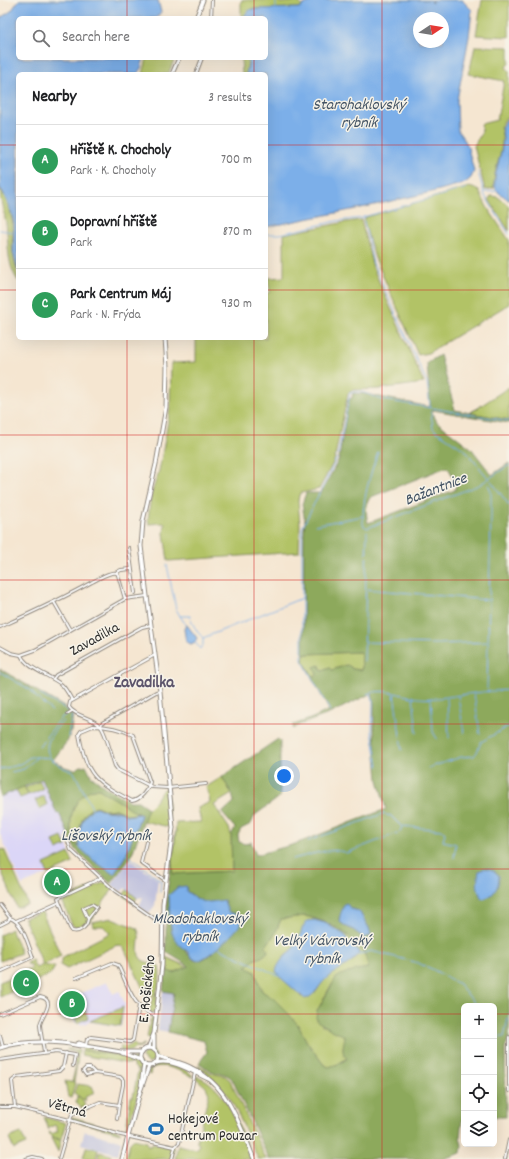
<!DOCTYPE html>
<meta charset="utf-8">
<style>
body{margin:0;font-family:Dekko,sans-serif;background:#f2f2f2;color:#202124}
.controls{position:absolute;right:12px;bottom:12px;display:grid;overflow:hidden;border-radius:6px;box-shadow:0 4px 16px #0002}
.controls button{width:36px;height:36px;display:grid;place-items:center;padding:0;border:0;border-bottom:1px solid #e0e0e0;background:#fff;color:#202124;font:20px sans-serif}
.compass{position:absolute;left:413px;top:12px;width:36px;height:36px;border-radius:50%;background:#fff;box-shadow:0 4px 16px #0002;rotate:78deg}
.you{position:absolute;left:284px;top:776px;width:14px;height:14px;margin:-10px;border:3px solid #fff;border-radius:50%;background:#1a73e8;box-shadow:0 0 0 6px #1a73e833}
.badge{display:grid;place-items:center;width:26px;height:26px;border-radius:50%;background:#ea580c;color:#fff;font-size:13px;font-weight:700}
.pin{position:absolute;translate:-50% -50%;border:2px solid #fff;box-shadow:0 1px 4px #0006}
.list{margin:0;padding:0;list-style:none}
h2{display:flex;justify-content:space-between;align-items:center;height:52px;margin:0;padding:0 16px;font-size:17px}
h2 small{font-size:13px;font-weight:400;color:#757577}
.list li{display:grid;grid-template-columns:26px 1fr auto;gap:12px;align-items:center;box-sizing:border-box;height:72px;padding:0 16px;border-top:1px solid #e0e0e0}
.list b{display:block;font-size:15px;white-space:nowrap}
.list p{margin:0;font-size:13px;white-space:nowrap;color:#757577}
.list em{font-size:13px;font-style:normal;color:#757577}
.icon{flex:none;width:22px;height:22px;fill:none;stroke:currentColor;stroke-width:2;stroke-linecap:round;stroke-linejoin:round}
.map{position:relative;flex:none;width:509px;height:1159px;overflow:hidden}
.search{position:absolute;background:#fff;box-shadow:0 4px 16px #0002;left:16px;top:16px;width:252px;height:44px;display:flex;align-items:center;gap:10px;box-sizing:border-box;padding:0 14px;border-radius:6px;color:#757577;font-size:15px}
.panel{position:absolute;background:#fff;box-shadow:0 4px 16px #0002;left:16px;top:72px;width:252px;height:268px;border-radius:6px}
.map>svg:first-child{display:block}
</style>
<div class="map">
<svg width="509" height="1159" viewBox="0 0 509 1159">
<rect width="100%" height="100%" fill="#f7f3e8"/>
<filter id="ink" filterUnits="userSpaceOnUse"><feTurbulence type="fractalNoise" baseFrequency=".025" numOctaves="2"/><feDisplacementMap in="SourceGraphic" scale="8" xChannelSelector="R" yChannelSelector="G"/><feConvolveMatrix kernelMatrix="1 2 1 2 8 2 1 2 1" color-interpolation-filters="sRGB"/></filter>
<filter id="wash" filterUnits="userSpaceOnUse"><feTurbulence type="fractalNoise" baseFrequency=".012" numOctaves="4" result="noise"/><feDisplacementMap in="SourceGraphic" scale="16" xChannelSelector="R" yChannelSelector="G"/><feGaussianBlur stdDeviation="0.9" result="paint"/><feColorMatrix in="noise" values="0 0 0 0 0 0 0 0 0 0 0 0 0 0 0 0 0 1.4 0 .05"/><feComposite in="paint" operator="in"/></filter>
<g filter="url(#wash)">
<rect width="100%" height="100%" fill="#f5e6d1"/>
<g fill="#dbd6f7">
<path d="M 42,779 L 57,813 L 59,813 L 66,829 L 69,836 L 65,838 L 73,863 L 22,885 L 0,834 L 0,797 Z"/>
<path d="M 107,982 L 113,994 L 119,991 L 120,992 L 125,1004 L 121,1027 L 90,1022 L 81,1025 L 80,1023 L 76,1024 L 65,1000 Z"/>
</g>
<g fill="#c1c2dd">
<path d="M 130,860 L 158,880 L 155,905 L 149,914 L 139,907 L 143,897 L 137,898 L 125,888 L 121,892 L 112,885 Z"/>
<path d="M 163,991 L 175,992 L 169,1032 L 158,1030 Z"/>
<path d="M 85,1131 L 121,1141 L 118,1154 L 81,1144 Z"/>
</g>
<g fill="#b2c366" stroke="#6e7748" fill-rule="evenodd">
<path d="M 244,0 L 281,0 L 280,3 L 298,1 L 302,6 L 300,8 L 251,9 L 244,18 L 241,18 L 241,1 Z"/>
<path d="M 482,0 L 509,0 L 509,37 L 476,35 Z"/>
<path d="M 475,46 L 509,47 L 509,63 L 506,67 L 509,71 L 509,113 L 500,127 C 508,147 492,168 494,188 L 485,190 L 474,146 L 482,131 L 481,124 L 497,120 L 504,81 L 469,74 Z"/>
<path d="M 147,58 L 175,58 L 168,74 L 143,74 Z"/>
<path d="M 241,58 L 249,58 L 246,74 L 242,74 Z"/>
<path d="M 469,187 L 476,189 L 479,191 L 487,207 L 509,240 L 509,304 L 428,353 L 418,355 L 375,258 L 363,220 L 366,217 Z"/>
<path d="M 0,189 C 7,198 12,214 13,225 C 14,234 11,244 13,253 C 14,263 18,271 18,281 C 6,263 9,244 6,223 C 4,212 0,202 0,189 Z"/>
<path d="M 491,196 L 498,197 L 509,206 L 509,231 L 491,203 L 489,199 Z"/>
<path d="M 361,220 L 373,268 L 424,383 L 379,389 L 353,390 L 348,393 L 334,461 L 319,489 L 301,493 L 299,495 L 298,501 L 300,524 L 299,552 L 168,561 L 164,533 L 165,524 L 162,523 L 149,524 L 148,520 L 151,495 L 159,471 L 165,439 L 170,407 L 171,363 L 196,362 L 196,338 L 266,338 L 266,294 L 270,292 L 268,278 L 284,277 L 284,234 L 346,222 Z"/>
<path d="M 509,387 L 509,420 L 470,413 Z"/>
<path d="M 361,652 L 362,670 L 352,669 L 345,665 L 332,670 L 330,668 L 322,671 L 320,665 L 317,675 L 314,677 L 303,661 L 304,654 Z"/>
<path d="M 222,777 L 232,794 L 214,805 L 229,828 L 231,835 L 232,871 L 173,874 L 172,866 L 174,851 L 176,823 L 201,822 L 198,808 L 210,802 L 206,787 Z"/>
<path d="M 40,781 L 43,789 L 29,795 L 25,788 Z"/>
<path d="M 24,786 L 28,795 L 20,798 L 16,790 Z"/>
<path d="M 94,789 L 99,789 L 139,814 L 128,815 L 116,809 L 106,810 L 96,806 L 78,835 L 79,848 C 64,831 70,794 94,789 Z"/>
<path d="M 163,789 L 167,789 L 169,827 L 143,821 L 148,808 L 156,800 Z"/>
<path d="M 44,796 L 47,805 L 39,809 L 35,800 Z"/>
<path d="M 62,837 L 66,846 L 57,850 L 53,841 Z"/>
<path d="M 0,849 L 1,850 L 4,849 L 28,904 L 17,908 L 0,868 Z"/>
<path d="M 69,853 L 73,863 L 48,874 L 44,864 Z"/>
<path d="M 105,882 L 113,889 L 90,921 L 76,927 L 72,925 L 62,900 Z"/>
<path d="M 127,890 L 137,898 L 133,903 L 123,895 Z"/>
<path d="M 42,912 L 61,956 L 43,965 L 55,967 L 51,974 L 0,997 L 0,982 L 30,969 L 32,967 L 30,964 L 28,965 L 27,962 L 32,960 L 36,968 L 43,965 L 24,918 Z"/>
<path d="M 304,916 C 329,920 364,938 368,966 L 368,968 L 349,972 L 331,985 L 317,1011 L 322,1025 L 346,1036 C 344,1045 340,1051 347,1058 L 338,1064 L 329,1067 L 324,1065 L 315,1053 L 307,1042 L 298,1025 L 262,991 L 255,972 L 246,967 C 249,965 251,962 254,960 C 260,957 264,957 268,951 L 265,947 L 275,934 L 281,919 ZM 314,920 L 325,923 L 345,935 L 348,941 L 357,949 L 359,953 L 355,959 L 334,972 L 323,981 L 316,992 L 301,997 L 296,990 L 283,958 C 288,953 295,947 299,940 C 302,933 302,928 307,921 Z"/>
<path d="M 112,918 L 137,928 C 143,937 134,951 141,959 C 146,964 153,961 159,966 C 161,976 160,1001 146,995 L 125,950 L 123,947 L 117,945 L 67,969 L 60,965 L 63,957 L 110,933 L 103,926 L 93,926 L 92,922 Z"/>
<path d="M 11,929 L 21,953 L 0,961 L 0,935 Z"/>
<path d="M 166,957 L 188,967 L 173,973 L 168,971 L 166,963 Z"/>
<path d="M 158,992 L 156,1011 L 153,1013 L 150,1012 L 152,999 Z"/>
<path d="M 75,998 L 77,998 L 78,1000 L 74,1003 L 78,1011 L 84,1008 L 88,1018 L 77,1023 L 73,1013 L 75,1012 L 73,1011 L 70,1004 Z"/>
<path d="M 123,1007 L 120,1026 L 90,1021 Z"/>
<path d="M 151,1015 L 155,1021 L 151,1039 L 147,1038 L 150,1021 L 152,1018 Z"/>
<path d="M 134,1043 L 136,1047 L 137,1046 L 140,1047 L 144,1044 C 140,1048 133,1048 131,1051 L 120,1051 L 121,1046 L 127,1047 Z"/>
<path d="M 82,1047 L 127,1056 L 90,1051 L 130,1058 L 130,1064 L 81,1055 L 82,1051 L 90,1051 L 82,1050 Z"/>
<path d="M 67,1049 L 79,1050 L 74,1082 L 72,1082 L 76,1065 L 74,1063 L 76,1056 L 77,1056 L 76,1055 L 76,1052 L 67,1050 Z"/>
<path d="M 150,1049 L 153,1051 L 156,1056 L 154,1060 L 149,1064 L 142,1058 L 143,1054 Z"/>
<path d="M 132,1058 C 139,1060 142,1064 142,1071 L 136,1069 L 133,1065 L 131,1064 Z"/>
<path d="M 160,1063 C 168,1063 190,1069 193,1077 C 182,1072 162,1061 151,1069 L 150,1075 L 148,1074 L 149,1069 Z"/>
<path d="M 198,1065 L 211,1073 L 225,1076 L 230,1080 L 266,1159 L 258,1159 L 240,1118 L 231,1100 L 217,1082 L 199,1069 Z"/>
<path d="M 138,1071 L 142,1073 L 139,1090 L 128,1129 L 126,1128 L 131,1097 L 133,1097 Z"/>
<path d="M 197,1076 C 227,1086 241,1133 253,1159 L 235,1159 L 231,1157 L 232,1159 L 175,1159 L 178,1145 L 196,1149 L 198,1148 L 199,1144 L 197,1143 L 197,1141 L 209,1094 L 206,1087 L 196,1078 Z"/>
<path d="M 65,1081 L 75,1083 L 71,1098 L 68,1097 Z"/>
<path d="M 77,1084 L 92,1086 L 95,1093 L 85,1097 L 86,1100 L 84,1100 L 74,1093 Z"/>
<path d="M 77,1096 L 83,1101 L 85,1106 L 81,1108 L 76,1103 Z"/>
<path d="M 44,1117 L 66,1123 L 61,1139 L 51,1137 L 49,1132 L 52,1134 L 58,1131 L 55,1125 L 48,1128 L 49,1130 Z"/>
<path d="M 72,1117 L 120,1131 L 120,1133 L 72,1120 Z"/>
<path d="M 21,1133 L 26,1144 L 14,1149 L 9,1138 Z"/>
<path d="M 51,1138 L 61,1140 L 58,1152 Z"/>
<path d="M 133,1139 L 147,1142 L 148,1146 L 151,1146 L 153,1143 L 173,1147 L 174,1149 L 171,1159 L 126,1159 L 130,1142 Z"/>
<path d="M 86,1147 L 98,1149 L 96,1159 L 83,1158 Z"/>
<path d="M 99,1152 L 111,1155 L 110,1159 L 98,1159 Z"/>
</g>
<g fill="#8da95b" stroke="#5c6a43" fill-rule="evenodd">
<path d="M 440,355 L 455,410 L 470,413 L 480,406 L 470,413 L 509,420 L 509,423 L 433,410 L 432,412 L 437,422 L 471,448 L 492,475 L 509,463 L 509,1037 L 505,1049 L 506,1117 L 494,1117 L 494,1006 L 464,1006 L 464,1119 L 462,1120 L 460,1137 L 462,1145 L 461,1153 L 443,1159 L 269,1159 L 232,1079 C 226,1073 222,1074 214,1072 C 209,1071 204,1066 199,1063 L 207,1052 L 204,1041 L 168,1032 L 174,993 L 163,991 L 166,963 L 168,971 L 173,973 L 189,966 L 166,952 L 166,899 L 176,830 L 172,866 L 173,874 L 232,871 L 231,835 L 235,828 L 222,813 L 234,802 L 232,794 L 222,777 L 278,739 L 280,741 L 280,797 L 255,815 L 251,824 L 241,829 L 238,835 L 239,842 L 245,844 L 251,842 L 256,855 L 295,844 L 386,809 L 378,780 L 374,731 L 374,705 L 372,693 L 329,714 L 299,725 L 293,729 L 293,725 L 315,717 L 329,710 L 303,661 L 303,658 L 303,661 L 314,677 L 317,675 L 314,667 L 319,665 L 322,671 L 330,668 L 332,670 L 347,665 L 351,667 L 352,669 L 362,670 L 361,652 L 306,654 L 303,653 L 304,529 L 305,522 L 302,504 L 306,493 L 321,493 L 339,459 L 348,400 L 352,398 L 353,393 L 366,394 L 430,407 L 427,363 ZM 444,468 L 448,468 C 452,474 457,483 455,490 L 368,523 C 366,515 365,502 371,497 ZM 178,887 L 187,887 L 186,891 L 188,892 L 204,903 L 225,901 L 226,907 L 228,912 L 244,917 C 237,926 207,966 194,960 C 190,958 176,938 172,933 L 171,929 L 169,895 ZM 351,909 L 359,911 L 369,928 L 364,938 L 352,929 L 347,927 L 340,922 L 339,918 L 342,912 ZM 304,916 C 326,919 369,941 368,968 C 357,970 346,971 336,978 L 317,1011 L 316,1017 L 317,1021 L 332,1030 L 345,1036 C 344,1045 340,1051 347,1059 L 338,1064 L 329,1067 L 324,1065 L 315,1053 L 307,1042 L 298,1025 L 288,1013 L 274,999 L 262,991 L 255,972 L 246,967 C 249,965 252,962 254,960 C 260,957 264,957 268,951 L 265,947 L 275,934 L 281,919 Z"/>
<path d="M 0,669 L 69,710 L 73,714 L 71,731 L 68,740 L 53,760 L 65,767 L 75,770 L 78,767 L 86,765 L 92,777 L 105,787 L 130,801 L 138,801 L 148,808 L 131,857 L 111,884 L 75,849 L 59,813 L 57,814 L 42,779 L 0,797 ZM 94,789 L 99,789 L 125,805 L 131,810 L 139,813 L 128,815 L 116,809 L 106,810 L 96,806 C 78,813 80,831 78,847 C 66,831 69,809 83,795 C 87,792 89,790 94,789 ZM 115,810 L 125,814 L 127,817 L 141,815 L 126,855 L 115,873 L 79,847 C 79,835 80,823 88,813 Z"/>
</g>
<g fill="#7bafe9" stroke="#536d8a" fill-rule="evenodd">
<path d="M 19,0 L 158,0 L 161,12 L 156,18 L 18,18 L 18,58 L 144,58 L 141,68 L 137,74 L 18,74 L 18,270 L 13,253 L 14,224 L 11,212 L 3,192 L 0,188 L 0,18 L 11,11 Z"/>
<path d="M 315,0 L 431,0 L 432,3 L 432,0 L 463,0 L 463,1 L 472,10 L 469,37 L 457,100 L 458,131 L 467,144 L 474,171 L 471,178 L 465,183 L 432,192 L 361,208 L 266,227 L 266,74 L 246,74 L 249,58 L 266,58 L 266,18 L 244,17 L 246,13 L 251,9 L 299,8 L 305,4 ZM 419,18 L 443,18 L 443,42 L 419,42 Z"/>
<path d="M 509,116 L 509,201 C 506,197 501,195 497,191 C 488,180 509,145 501,128 Z"/>
<path d="M 186,625 L 187,625 L 197,638 L 195,642 L 191,644 L 186,642 L 184,629 Z"/>
<path d="M 96,807 C 99,808 102,810 105,811 C 114,813 119,809 127,816 L 140,814 L 141,815 L 126,855 L 115,873 L 113,874 L 94,861 L 79,847 C 77,833 82,813 96,807 Z"/>
<path d="M 485,868 C 492,869 495,871 499,876 C 499,887 494,897 482,899 C 476,889 477,882 479,871 Z"/>
<path d="M 186,886 L 187,887 L 186,891 C 203,904 204,903 224,900 L 228,912 L 244,917 C 241,929 209,958 197,961 L 191,957 L 188,952 L 179,945 L 172,933 L 170,920 L 169,895 L 178,887 Z"/>
<path d="M 346,903 L 351,909 L 359,911 L 369,928 L 371,935 L 364,938 L 352,929 L 347,927 L 340,922 C 338,916 343,910 344,904 Z"/>
<path d="M 314,920 L 325,923 L 345,935 L 348,941 L 357,949 L 359,953 C 350,967 333,970 323,982 C 317,989 314,996 305,999 L 281,978 L 276,971 C 279,958 292,953 298,941 C 301,934 301,928 307,921 Z"/>
</g>
<g fill="none" stroke-linecap="round" stroke-linejoin="round">
<g stroke="#7bafe9" stroke-width="1">
<path d="M 276,9 L 276,0"/>
<path d="M 478,172 L 485,196 L 509,234"/>
<path d="M 467,188 L 363,217 L 373,263 L 427,383 L 433,428 L 436,431 L 465,450 L 489,479"/>
<path d="M 485,192 L 496,191"/>
<path d="M 0,230 L 13,232"/>
<path d="M 266,234 L 280,234 L 337,221 L 362,218"/>
<path d="M 378,452 C 370,475 362,500 363,525 L 367,528 L 479,485 L 509,465"/>
<path d="M 491,481 L 509,505"/>
<path d="M 315,525 L 363,516"/>
<path d="M 167,565 L 176,609 L 180,616 L 190,616 C 192,624 197,632 203,638 L 302,598"/>
<path d="M 366,589 L 488,600"/>
<path d="M 180,616 L 186,625"/>
<path d="M 195,642 L 200,649 L 203,645 L 203,638"/>
<path d="M 364,642 L 437,644 L 487,642"/>
<path d="M 364,661 L 367,531"/>
<path d="M 0,672 L 32,691 L 34,695 L 52,711"/>
<path d="M 487,689 L 491,516 L 491,491 L 488,484"/>
<path d="M 371,693 L 373,702 L 372,731 L 378,767"/>
<path d="M 394,693 L 402,750"/>
<path d="M 474,693 L 480,734"/>
<path d="M 39,694 L 69,711"/>
<path d="M 367,694 C 384,687 401,696 419,698 C 438,700 456,695 475,693 C 486,691 498,691 509,690"/>
<path d="M 413,696 L 417,733"/>
<path d="M 458,696 L 464,733"/>
<path d="M 431,698 L 433,732 L 438,740"/>
<path d="M 447,698 L 449,738"/>
<path d="M 330,711 L 302,660 L 302,528 L 337,458 L 350,393 C 363,388 372,398 384,400 L 509,421"/>
<path d="M 46,737 L 62,717 L 67,714"/>
<path d="M 68,738 L 72,714"/>
<path d="M 39,747 L 45,739"/>
<path d="M 50,757 C 41,744 55,730 63,721"/>
<path d="M 428,768 L 461,757 L 474,756 L 477,752 L 481,742 L 509,726"/>
<path d="M 0,769 L 15,766 L 22,763 L 30,757 L 38,757 L 50,758 L 64,768 L 74,772 L 93,810"/>
<path d="M 11,772 L 24,769 L 37,757"/>
<path d="M 308,841 L 385,813 L 388,816 L 390,815 L 401,826"/>
<path d="M 126,854 L 161,881 L 160,892"/>
<path d="M 292,859 C 307,856 332,846 346,853 L 349,852 L 400,832 L 402,826 L 442,830 L 445,833 L 443,841 L 456,844 L 454,858"/>
<path d="M 166,895 L 170,895"/>
<path d="M 219,947 L 222,950 L 282,977"/>
<path d="M 357,955 L 371,951 L 415,962 L 432,969 L 459,984 L 477,1006"/>
<path d="M 494,1034 L 496,1037 L 504,1037 L 509,1014"/>
</g>
</g>
</g>
<g filter="url(#ink)">
<g fill="none" stroke-linecap="round" stroke-linejoin="round">
<g stroke="#90887e" stroke-width="4">
<g id="minor">
<path d="M 211,18 L 212,0"/>
<path d="M 196,74 L 202,58"/>
<path d="M 129,548 L 135,593"/>
<path d="M 117,572 L 121,570 L 131,569"/>
<path d="M 54,602 L 70,630"/>
<path d="M 0,627 C 31,613 62,599 92,582 C 99,579 109,571 117,573 L 118,575 L 125,599"/>
<path d="M 0,647 L 11,653 L 21,655 L 35,650 L 125,599 L 147,596"/>
<path d="M 21,655 C 26,668 51,676 62,685 C 66,689 69,695 72,700"/>
<path d="M 155,655 L 70,702 L 69,707 C 75,717 94,717 101,727 C 106,733 112,758 115,766 L 118,770 L 152,787 L 168,788 L 206,784"/>
<path d="M 53,679 L 56,675 L 131,633 L 142,627 L 151,625"/>
<path d="M 67,714 L 72,711"/>
<path d="M 93,726 C 107,726 121,729 133,735 L 150,782 C 148,790 140,800 132,801 C 96,782 86,776 79,734 L 81,731 Z"/>
<path d="M 101,726 L 102,723 L 156,692 L 160,691"/>
<path d="M 67,839 L 71,850 L 115,891 L 158,921 L 163,922"/>
<path d="M 146,842 L 141,863 L 165,880"/>
<path d="M 92,904 L 97,907 L 88,919 L 83,908 Z"/>
<path d="M 0,905 L 10,918"/>
<path d="M 88,919 C 87,927 80,933 72,931 L 70,928 L 58,898 L 99,879 L 101,877"/>
<path d="M 16,921 L 58,902"/>
<path d="M 0,925 L 8,921 L 10,918"/>
<path d="M 0,972 L 33,957 C 28,945 23,922 10,918"/>
<path d="M 76,978 L 112,963 L 118,965 C 127,983 133,1010 156,1016"/>
<path d="M 0,1014 L 40,997 C 58,1000 40,1018 40,1025 C 41,1035 43,1044 44,1053"/>
<path d="M 0,1036 L 3,1047"/>
<path d="M 509,1037 L 509,1091"/>
<path d="M 86,1046 L 87,1039 L 91,1037 L 130,1042 L 133,1040 L 139,1005"/>
<path d="M 0,1060 L 56,1052 L 75,1055 L 73,1066"/>
<path d="M 0,1107 L 15,1107 L 70,1120 L 121,1135 L 175,1147"/>
<path d="M 15,1107 L 12,1081 L 17,1077 L 59,1071 L 63,1067 L 66,1053"/>
<path d="M 117,1119 L 119,1105"/>
<path d="M 175,1147 L 179,1143 L 195,1073"/>
<path d="M 26,1159 L 33,1157 L 42,1159"/>
<path d="M 59,1159 L 72,1114 L 100,1102 L 119,1105 L 123,1085 L 123,1080 L 120,1077 L 95,1073 L 86,1075 L 83,1071 L 86,1068 L 90,1068 L 95,1073"/>
<path d="M 172,1159 L 175,1147"/>
<path d="M 505,1159 L 509,1140"/>
</g>
</g>
<g stroke="#90887e" stroke-width="5">
<g id="tertiary">
<path d="M 196,18 L 203,0"/>
<path d="M 172,74 L 179,58"/>
<path d="M 154,1036 L 154,1050"/>
<path d="M 77,1044 L 79,1043 L 85,1045 L 85,1046 L 121,1052 L 142,1052"/>
<path d="M 0,1048 C 20,1041 41,1041 62,1043 C 68,1043 81,1047 85,1046"/>
<path d="M 148,1048 L 154,1033 L 162,965 L 163,903 L 173,828 L 160,691 L 147,596 L 141,546 L 143,521 L 156,464 L 166,407 L 167,367 L 165,338"/>
<circle cx="149" cy="1057" r="9"/>
<path d="M 122,1053 L 141,1060"/>
<path d="M 158,1056 C 169,1060 181,1062 192,1068 C 228,1085 240,1125 254,1159"/>
<path d="M 156,1063 C 172,1058 193,1072 208,1079"/>
<path d="M 141,1085 L 144,1064"/>
<path d="M 122,1159 L 140,1092 L 149,1066"/>
</g>
</g>
<use href="#minor" stroke="#fff" stroke-width="2"/>
<use href="#tertiary" stroke="#fff" stroke-width="3"/>
</g>
</g>
<path fill="none" stroke="#d62828" stroke-width="1" stroke-opacity="0.55" d="M 127,0 L 127,18M 254,0 L 254,18M 382,0 L 382,1159M 127,58 L 127,74M 254,58 L 254,74M 0,145 L 18,145M 266,145 L 509,145M 0,290 L 18,290M 266,290 L 509,290M 127,338 L 127,1159M 254,338 L 254,1159M 0,435 L 509,435M 0,580 L 509,580M 0,724 L 509,724M 0,869 L 509,869M 0,1014 L 464,1014M 494,1014 L 509,1014"/>
<defs>
<g id="stadium-bare" transform="scale(1.2)"><path d="M0-5a6.5 5 0 1 0 0 10a6.5 5 0 1 0 0-10ZM-3.5-1.8h7v3.6h-7Z" fill="#1f6fb2" stroke="#f7f3e8" stroke-width="2.5" paint-order="stroke"/></g>
</defs>
<g fill-rule="evenodd">
<use href="#stadium-bare" x="156" y="1129"/>
</g>
<g text-anchor="middle" dominant-baseline="central" stroke-width="3" stroke-linejoin="round" paint-order="stroke">
<g font-size="15" fill="#2b2b2b" stroke="#f7f3e8">
<text transform="translate(95 640) rotate(-29)">Zavadilka</text>
<text transform="translate(148 989) rotate(-84)">E. Rošického</text>
<text transform="translate(67 1109) rotate(15)">Větrná</text>
</g>
<g font-size="15" fill="#2b2b2b" stroke="#f7f3e8" text-anchor="start">
<text x="168" y="1120">Hokejové<tspan x="168" dy="17">centrum Pouzar</tspan></text>
</g>
<g font-size="16" font-style="italic" fill="#435364" stroke="#f7f3e8">
<text x="359" y="105">Starohaklovský<tspan x="359" dy="18">rybník</tspan></text>
<text transform="translate(436 490) rotate(-21)">Bažantnice</text>
<text x="106" y="836">Lišovský rybník</text>
<text x="200" y="919">Mladohaklovský<tspan x="200" dy="18">rybník</tspan></text>
<text x="322" y="941">Velký Vávrovský<tspan x="322" dy="18">rybník</tspan></text>
</g>
<g font-size="17" font-weight="bold" fill="#5d556c" stroke="#f7f3e8">
<text x="144" y="684">Zavadilka</text>
</g>
</g>
</svg>
<div class="controls">
<button>+</button>
<button>−</button>
<button><svg class="icon" aria-label="locate" viewBox="0 0 24 24"><circle cx="12" cy="12" r="6"/><path d="M12 2v4M12 18v4M2 12h4M18 12h4"/></svg></button>
<button><svg class="icon" aria-label="layers" viewBox="0 0 24 24"><path d="M12 4l9 5-9 5-9-5zM3 14l9 5 9-5"/></svg></button>
</div>
<svg class="compass" viewBox="-18 -18 36 36"><path d="M0-13l5 13h-10z" fill="#e53935"/><path d="M0 13l5-13h-10z" fill="#757577"/></svg>
<div class="you"></div>
<div class="pin badge" style="left:57px;top:882px;background:#2e9e5b">A</div>
<div class="pin badge" style="left:72px;top:1004px;background:#2e9e5b">B</div>
<div class="pin badge" style="left:26px;top:983px;background:#2e9e5b">C</div>
<div class="search"><svg class="icon" aria-label="search" viewBox="0 0 24 24"><circle cx="10" cy="10" r="6"/><path d="M15 15l6 6"/></svg>Search here</div>
<section class="panel">
<h2>Nearby<small>3 results</small></h2>
<ul class="list">
<li><span class="badge" style="background:#2e9e5b">A</span><div><b>Hřiště K. Chocholy</b><p>Park · K. Chocholy</p></div><em>700 m</em></li>
<li><span class="badge" style="background:#2e9e5b">B</span><div><b>Dopravní hřiště</b><p>Park</p></div><em>870 m</em></li>
<li><span class="badge" style="background:#2e9e5b">C</span><div><b>Park Centrum Máj</b><p>Park · N. Frýda</p></div><em>930 m</em></li>
</ul>
</section>
</div>
